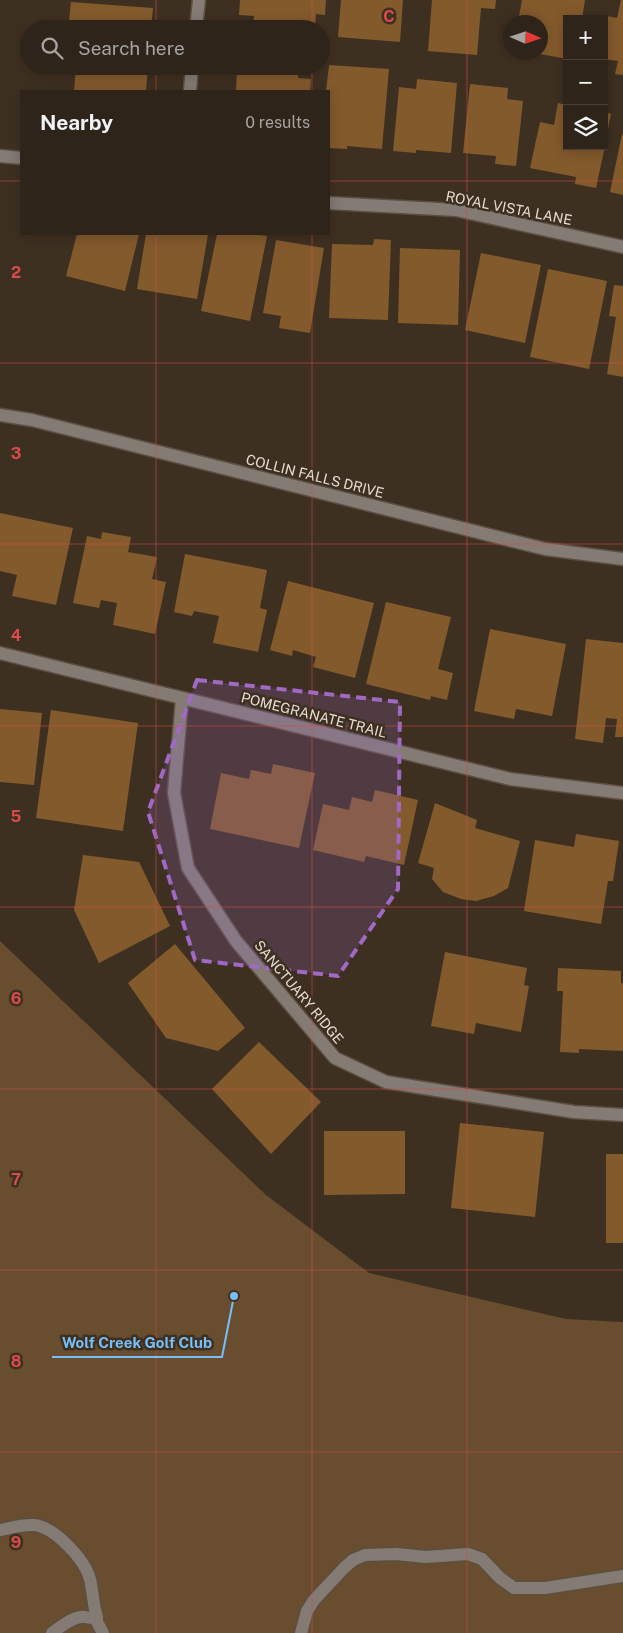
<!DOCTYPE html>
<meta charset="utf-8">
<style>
body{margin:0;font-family:"Public Sans",sans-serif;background:#3a3026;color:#f1f3f6}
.controls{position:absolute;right:15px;top:15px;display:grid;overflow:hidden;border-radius:0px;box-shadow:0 2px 12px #0003}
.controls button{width:45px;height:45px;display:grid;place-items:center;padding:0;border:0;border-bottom:1px solid #494138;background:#2e2419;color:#f1f3f6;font:25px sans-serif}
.compass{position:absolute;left:503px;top:15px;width:45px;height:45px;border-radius:50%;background:#2e2419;box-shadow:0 2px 12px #0003;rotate:93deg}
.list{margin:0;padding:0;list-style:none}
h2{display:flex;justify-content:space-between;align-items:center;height:65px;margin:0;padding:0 20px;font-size:21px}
h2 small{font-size:16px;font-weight:400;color:#a7a4a2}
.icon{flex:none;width:28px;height:28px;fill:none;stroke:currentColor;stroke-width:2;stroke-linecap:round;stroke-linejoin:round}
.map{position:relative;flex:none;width:623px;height:1633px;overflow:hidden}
.search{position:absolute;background:#2e2419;box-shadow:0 2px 12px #0003;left:20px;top:20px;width:310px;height:55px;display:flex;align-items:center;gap:12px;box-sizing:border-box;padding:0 18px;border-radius:28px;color:#a7a4a2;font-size:19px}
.panel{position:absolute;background:#2e2419;box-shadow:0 2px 12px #0003;left:20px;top:90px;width:310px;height:145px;border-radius:0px}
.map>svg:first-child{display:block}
</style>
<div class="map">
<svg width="623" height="1633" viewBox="0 0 623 1633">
<rect width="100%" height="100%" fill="#3e3021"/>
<path fill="#684d2f" d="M 0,941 L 266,1195 L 369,1273 L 566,1319 L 623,1322 L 623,1633 L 0,1633 Z"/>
<g fill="#835a2c">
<path d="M 240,0 L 326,0 L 325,15 L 316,14 L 315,29 L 253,29 L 254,16 L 239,15 Z"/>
<path d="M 341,0 L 403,0 L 400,42 L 338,37 Z"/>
<path d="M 432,0 L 496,0 L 495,9 L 481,8 L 477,55 L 428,51 Z"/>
<path d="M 522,0 L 585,0 L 582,19 L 567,19 L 567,59 L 540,54 L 540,22 L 518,22 Z"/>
<path d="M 621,0 L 623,0 L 623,75 L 615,74 L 618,61 L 604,59 L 604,19 L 601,19 L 602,15 L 617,18 Z"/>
<path d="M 71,2 L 153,8 L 151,29 L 68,29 Z"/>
<path d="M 329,65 L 389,69 L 382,149 L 347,146 L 347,149 L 329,148 L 329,91 L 326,91 Z"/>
<path d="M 76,66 L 148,66 L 146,91 L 74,91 Z"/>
<path d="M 237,66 L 299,66 L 298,78 L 311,79 L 310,91 L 236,91 Z"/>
<path d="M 417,79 L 457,83 L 451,153 L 416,150 L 416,153 L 393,151 L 399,87 L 416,89 Z"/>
<path d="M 470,84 L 508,88 L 507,99 L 523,101 L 516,166 L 495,164 L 496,156 L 463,153 Z"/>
<path d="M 558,103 L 567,105 L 567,146 L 605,146 L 596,188 L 575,184 L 576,177 L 530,168 L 540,122 L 554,125 Z"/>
<path d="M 604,112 L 611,114 L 605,143 L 604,143 Z"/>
<path d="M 622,134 L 623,134 L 623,195 L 610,192 Z"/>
<path d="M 77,234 L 139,234 L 125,291 L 66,276 Z"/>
<path d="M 146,234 L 208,234 L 197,299 L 137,289 Z"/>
<path d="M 217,234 L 253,234 L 267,236 L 250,321 L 201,311 Z"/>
<path d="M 374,239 L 391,240 L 388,320 L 329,318 L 332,244 L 373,245 Z"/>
<path d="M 276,240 L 324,248 L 310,333 L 279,328 L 281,316 L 263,313 Z"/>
<path d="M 400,248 L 460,250 L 458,325 L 398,323 Z"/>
<path d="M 481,253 L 541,265 L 525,343 L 465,330 Z"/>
<path d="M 548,269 L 607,281 L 589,369 L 530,357 Z"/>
<path d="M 614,285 L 623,286 L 623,377 L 607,374 L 616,317 L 609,316 Z"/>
<path d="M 0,513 L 73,528 L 56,605 L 12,596 L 17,575 L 0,571 Z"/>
<path d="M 102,532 L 131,537 L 128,552 L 157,557 L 152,579 L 166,582 L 155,634 L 113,625 L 117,603 L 101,600 L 99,608 L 73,603 L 87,536 L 101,539 Z"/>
<path d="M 185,554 L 267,570 L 260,608 L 267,610 L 258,652 L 213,643 L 219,616 L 194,611 L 192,616 L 174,612 Z"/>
<path d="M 288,581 L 374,603 L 355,678 L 313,667 L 316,657 L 293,650 L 292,656 L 270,650 Z"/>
<path d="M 386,602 L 451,617 L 438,669 L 453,673 L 447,700 L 431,696 L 430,700 L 366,684 Z"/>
<path d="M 490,629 L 566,644 L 552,716 L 516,709 L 514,719 L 474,711 Z"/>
<path d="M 586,639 L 623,643 L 623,737 L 615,737 L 617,719 L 606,718 L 603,743 L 575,739 Z"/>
<path d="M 0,709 L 42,713 L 34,785 L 0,782 Z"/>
<path d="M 51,710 L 138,723 L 123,831 L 36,818 Z"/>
<path d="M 273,764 L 315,773 L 299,848 L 210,829 L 221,773 L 249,779 L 251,770 L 271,774 Z"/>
<path d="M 375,790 L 418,800 L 404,865 L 366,856 L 364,862 L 313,850 L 323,804 L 349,810 L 352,797 L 372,802 Z"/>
<path d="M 435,803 L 477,820 L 475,828 L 520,841 L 508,888 L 494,896 L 476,901 L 461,899 L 443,892 L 432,879 L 434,868 L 418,863 Z"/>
<path d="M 576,834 L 619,841 L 613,881 L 608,881 L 601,924 L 524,911 L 535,840 L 574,847 Z"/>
<path d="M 83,855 L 139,862 L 170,926 L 99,963 L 74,910 Z"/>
<path d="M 175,944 L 245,1028 L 218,1051 L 166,1038 L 128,983 Z"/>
<path d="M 445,952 L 527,968 L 524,985 L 529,986 L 521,1032 L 476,1023 L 474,1034 L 431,1026 Z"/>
<path d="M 558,968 L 621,971 L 621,983 L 623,983 L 623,1051 L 579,1049 L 579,1053 L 560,1052 L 563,991 L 557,991 Z"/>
<path d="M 259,1042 L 321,1102 L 271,1154 L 212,1089 Z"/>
<path d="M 460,1123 L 544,1132 L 535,1217 L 451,1208 Z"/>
<path d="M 324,1131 L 405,1131 L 405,1194 L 324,1195 Z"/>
<rect x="606" y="1154" width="17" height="89"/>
</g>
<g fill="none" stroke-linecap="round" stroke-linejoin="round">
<g stroke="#5c4f41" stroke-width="15">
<g id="minor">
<path d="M 196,29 L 199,0"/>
<path d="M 190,91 L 192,66"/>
<path d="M 0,156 L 21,158"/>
<path d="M 329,203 L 456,210 L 623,247"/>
<path d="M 0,415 L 32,420 L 545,549 L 623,559"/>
<path d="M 0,653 L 510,779 L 623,793"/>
<path d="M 182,698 L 174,793 L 188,868 L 236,941 L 335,1058 L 386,1082 L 574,1112 L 623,1115"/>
<path d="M 0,1530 C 11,1528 23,1524 34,1525 C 55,1527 85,1560 90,1579 C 93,1592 93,1605 97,1617 C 91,1620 87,1616 81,1617 C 71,1618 60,1627 52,1633"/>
<path d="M 95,1618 L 103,1633"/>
<path d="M 301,1633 L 307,1611 L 314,1600 L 344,1568 L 353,1560 L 365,1555 L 396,1554 L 426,1557 L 468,1554 L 482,1559 L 500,1578 L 514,1588 L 545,1588 L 623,1576"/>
</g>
</g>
<use href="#minor" stroke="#837b74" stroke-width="12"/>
</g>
<path fill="#a069c6" fill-opacity="0.2" stroke="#a069c6" stroke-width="4" stroke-dasharray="10 6" stroke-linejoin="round" d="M 197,680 L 400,702 L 398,889 L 338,976 L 195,960 L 148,812 Z"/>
<path fill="none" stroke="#d94c4a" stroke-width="1" stroke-opacity="0.55" d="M 156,0 L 156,29M 312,0 L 312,29M 467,0 L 467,1633M 156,66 L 156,91M 312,66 L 312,91M 0,181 L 21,181M 329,181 L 623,181M 156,234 L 156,1633M 312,234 L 312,1633M 0,363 L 623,363M 0,544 L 623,544M 0,726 L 623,726M 0,907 L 623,907M 0,1089 L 623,1089M 0,1270 L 623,1270M 0,1452 L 623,1452"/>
<g text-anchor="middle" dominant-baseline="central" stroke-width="5" stroke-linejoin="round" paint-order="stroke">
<g font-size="14" fill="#e4dbd2" stroke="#3e3021">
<text transform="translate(509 208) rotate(11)">ROYAL VISTA LANE</text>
<text transform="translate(315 476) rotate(14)">COLLIN FALLS DRIVE</text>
<text transform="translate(314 715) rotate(14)">POMEGRANATE TRAIL</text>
<text transform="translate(299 992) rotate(50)">SANCTUARY RIDGE</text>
</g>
</g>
<g font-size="16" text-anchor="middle" font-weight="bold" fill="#d94c4a" stroke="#3e3021" stroke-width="5" stroke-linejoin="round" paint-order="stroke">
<text x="389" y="22">C</text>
<text x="16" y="278">2</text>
<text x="16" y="459">3</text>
<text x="16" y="641">4</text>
<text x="16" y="822">5</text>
<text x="16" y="1004">6</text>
<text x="16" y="1185">7</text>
<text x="16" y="1367">8</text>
<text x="16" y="1548">9</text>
</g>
<path fill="none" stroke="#78bff7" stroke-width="2" d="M234 1296L222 1357H52"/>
<circle fill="#78bff7" stroke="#3e3021" stroke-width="2" cx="234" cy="1296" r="5"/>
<g font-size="15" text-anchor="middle" font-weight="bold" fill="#78bff7" stroke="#3e3021" stroke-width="5" stroke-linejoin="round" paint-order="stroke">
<text x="137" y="1348">Wolf Creek Golf Club</text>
</g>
</svg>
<div class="controls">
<button>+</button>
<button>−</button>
<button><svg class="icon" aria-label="layers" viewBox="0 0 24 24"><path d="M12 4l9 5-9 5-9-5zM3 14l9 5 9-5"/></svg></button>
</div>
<svg class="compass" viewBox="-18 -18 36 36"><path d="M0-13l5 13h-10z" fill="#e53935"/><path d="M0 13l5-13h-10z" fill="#a7a4a2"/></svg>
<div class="search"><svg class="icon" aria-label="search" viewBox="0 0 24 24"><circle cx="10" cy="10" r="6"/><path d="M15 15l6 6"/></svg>Search here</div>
<section class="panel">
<h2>Nearby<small>0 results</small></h2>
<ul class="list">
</ul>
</section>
</div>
